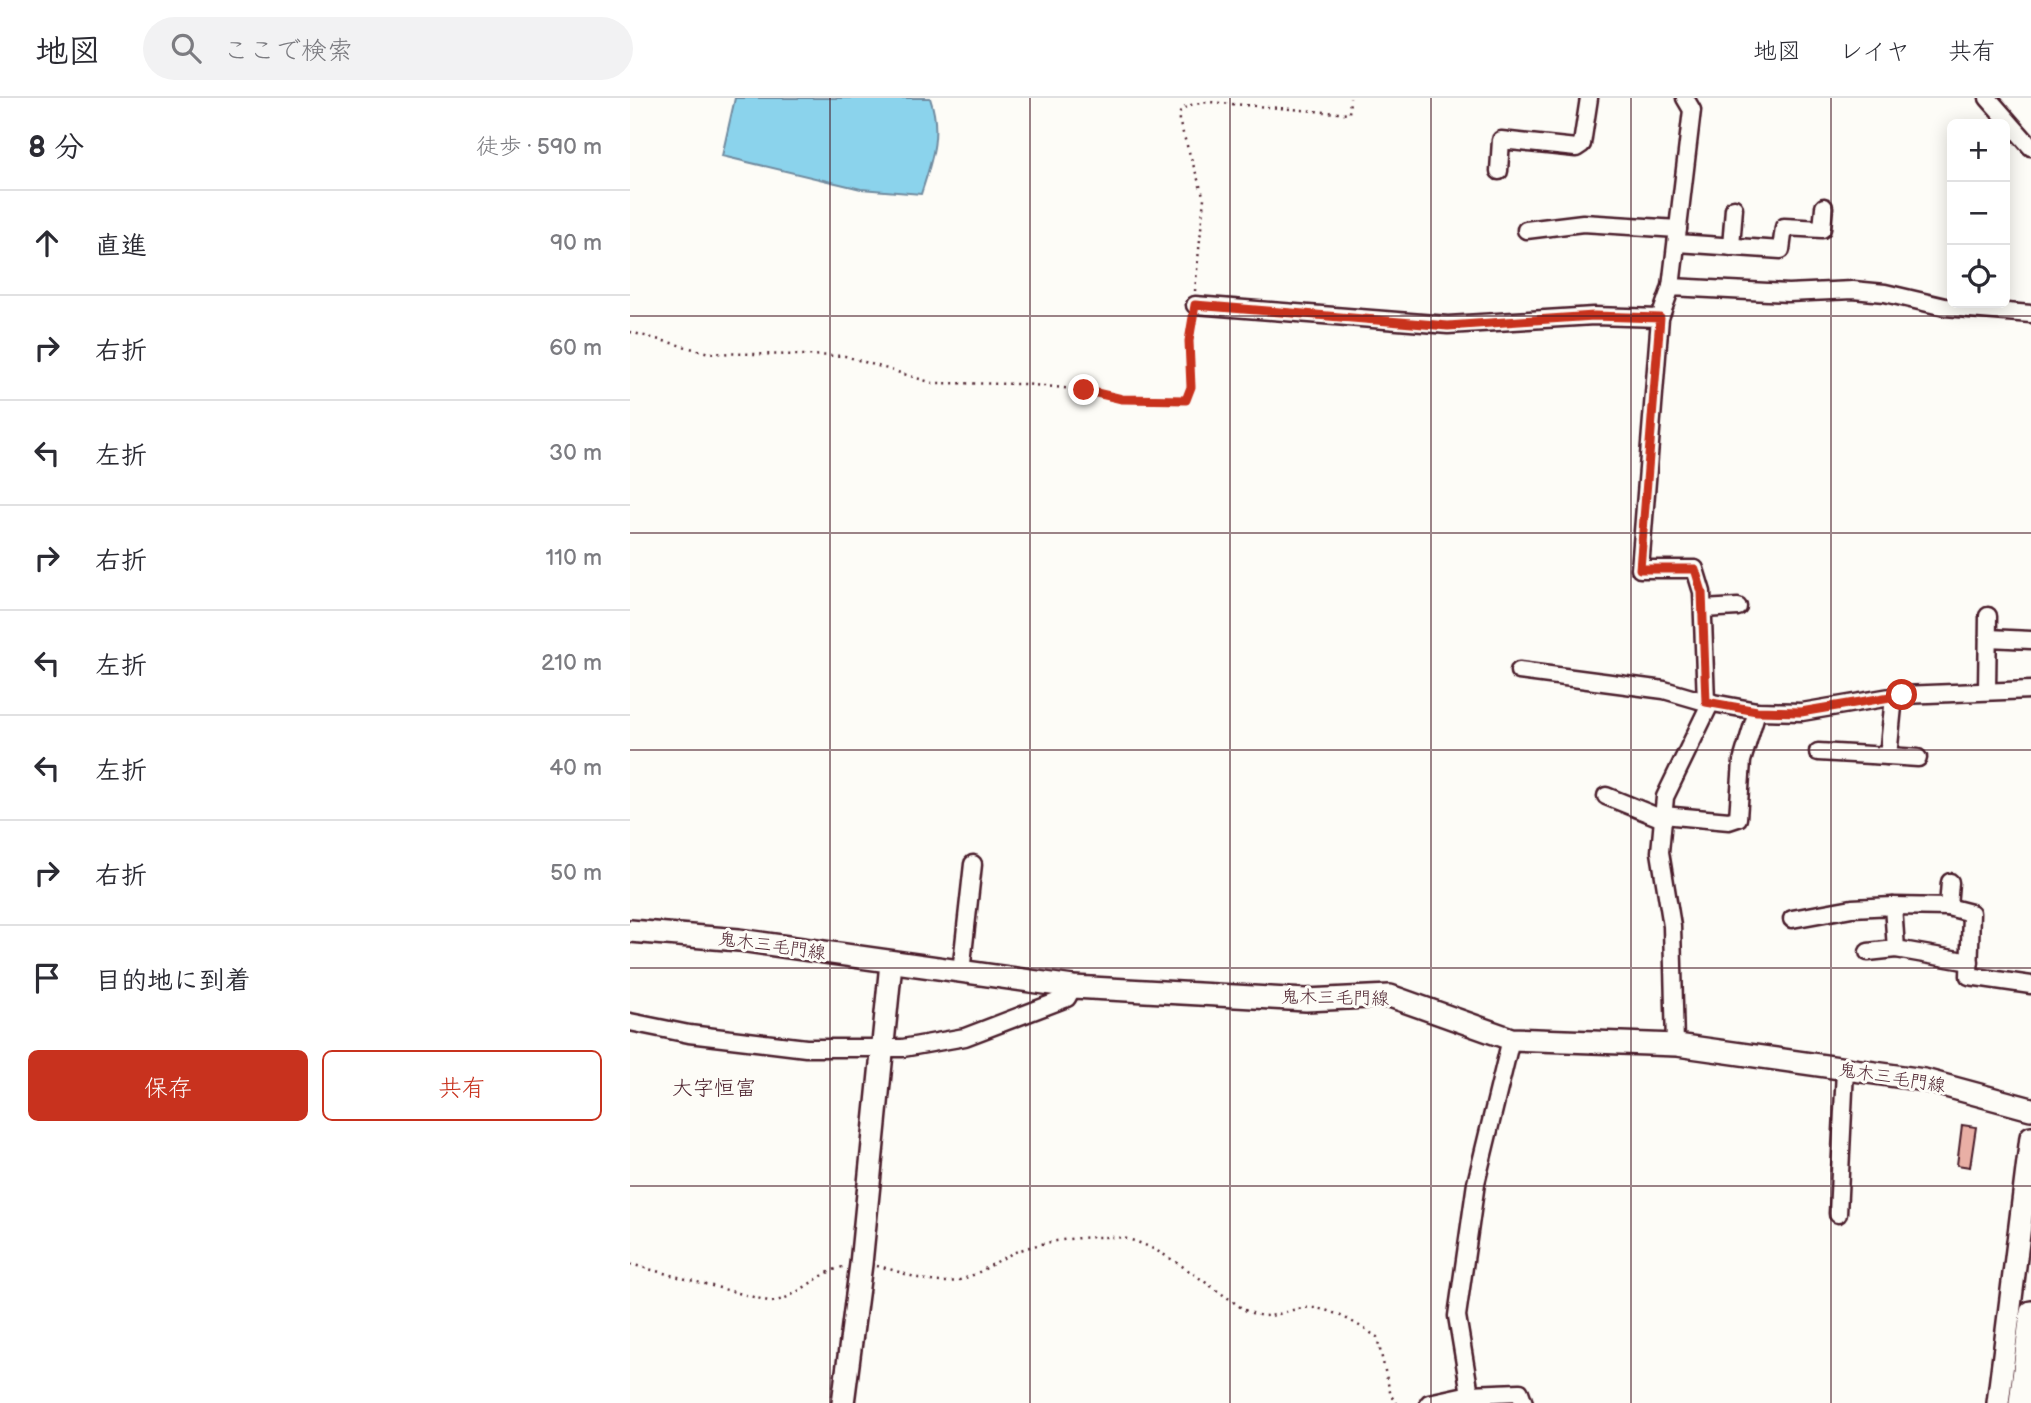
<!DOCTYPE html>
<html lang="ja">
<meta charset="utf-8">
<style>
body{margin:0;font-family:"Balsamiq Sans","Klee One",sans-serif;background:#f2f2f3;color:#2b2b33}
.controls{position:absolute;right:21px;top:21px;display:grid;overflow:hidden;border-radius:10px;box-shadow:0 4px 18px #0003}
.controls button{width:63px;height:63px;display:grid;place-items:center;padding:0;border:0;border-bottom:2px solid #e1e1e2;background:#fff;color:#2b2b33;font:35px sans-serif}
.stop{position:absolute;width:21px;height:21px;margin:-16px;border:5px solid #c8321e;border-radius:50%;background:#fff}
.stop.end{background:#c8321e;border-color:#fff;box-shadow:0 2px 7px #0008}
.list{margin:0;padding:0;list-style:none}
h2{display:flex;justify-content:space-between;align-items:center;height:91px;margin:0;padding:0 28px;font-size:30px}
h2 small{font-size:23px;font-weight:400;color:#7c7c81}
.list li{display:grid;grid-template-columns:46px 1fr auto;gap:21px;align-items:center;box-sizing:border-box;height:105px;padding:0 28px;border-top:2px solid #e1e1e2}
.list b{display:block;font-size:26px;white-space:nowrap}
.list em{font-size:23px;font-style:normal;color:#7c7c81}
.actions{display:flex;gap:14px;padding:21px 28px}
.actions a{flex:1;padding:16px 0;border:2px solid #c8321e;border-radius:10px;text-align:center;font-size:24px;color:#c8321e}
.actions .main{background:#c8321e;color:#fff}
.icon{flex:none;width:38px;height:38px;fill:none;stroke:currentColor;stroke-width:2;stroke-linecap:round;stroke-linejoin:round}
.map{position:relative;flex:none;width:1401px;height:1305px;overflow:hidden}
header{display:flex;align-items:center;gap:42px;box-sizing:border-box;height:98px;padding:0 35px;background:#fff;border-bottom:2px solid #e1e1e2}
header strong{font-size:33px}
nav{display:flex;gap:38px;margin-inline-start:auto;font-size:24px}
.search{width:490px;height:63px;background:#f2f2f3;display:flex;align-items:center;gap:18px;box-sizing:border-box;padding:0 24px;border-radius:38px;color:#7c7c81;font-size:26px}
main{display:flex}
aside{flex:1;background:#fff}
.map>svg:first-child{display:block}
</style>
<header>
<strong>地図</strong>
<div class="search"><svg class="icon" aria-label="search" viewBox="0 0 24 24"><circle cx="10" cy="10" r="6"/><path d="M15 15l6 6"/></svg>ここで検索</div>
<nav><a>地図</a><a>レイヤ</a><a>共有</a></nav>
</header>
<main>
<aside>
<h2>8 分<small>徒歩 · 590 m</small></h2>
<ul class="list">
<li><svg class="icon" aria-label="ahead" viewBox="0 0 24 24"><path d="M12 20V5M6 11l6-6 6 6"/></svg><div><b>直進</b></div><em>90 m</em></li>
<li><svg class="icon" aria-label="right" viewBox="0 0 24 24"><path d="M7 20v-9h11M14 6l5 5-5 5"/></svg><div><b>右折</b></div><em>60 m</em></li>
<li><svg class="icon" aria-label="left" viewBox="0 0 24 24"><path d="M17 20v-9H6M10 6l-5 5 5 5"/></svg><div><b>左折</b></div><em>30 m</em></li>
<li><svg class="icon" aria-label="right" viewBox="0 0 24 24"><path d="M7 20v-9h11M14 6l5 5-5 5"/></svg><div><b>右折</b></div><em>110 m</em></li>
<li><svg class="icon" aria-label="left" viewBox="0 0 24 24"><path d="M17 20v-9H6M10 6l-5 5 5 5"/></svg><div><b>左折</b></div><em>210 m</em></li>
<li><svg class="icon" aria-label="left" viewBox="0 0 24 24"><path d="M17 20v-9H6M10 6l-5 5 5 5"/></svg><div><b>左折</b></div><em>40 m</em></li>
<li><svg class="icon" aria-label="right" viewBox="0 0 24 24"><path d="M7 20v-9h11M14 6l5 5-5 5"/></svg><div><b>右折</b></div><em>50 m</em></li>
<li><svg class="icon" aria-label="arrive" viewBox="0 0 24 24"><path d="M6 21V4h12l-3 4 3 4H6"/></svg><div><b>目的地に到着</b></div></li>
</ul>
<div class="actions"><a class="main">保存</a><a>共有</a></div>
</aside>
<div class="map">
<svg width="1401" height="1305" viewBox="0 0 1401 1305">
<rect width="100%" height="100%" fill="#fdfcf7"/>
<filter id="ink" filterUnits="userSpaceOnUse"><feTurbulence type="fractalNoise" baseFrequency=".0143" numOctaves="2"/><feDisplacementMap in="SourceGraphic" scale="14" xChannelSelector="R" yChannelSelector="G"/><feConvolveMatrix kernelMatrix="1 2 1 2 8 2 1 2 1" color-interpolation-filters="sRGB"/></filter>
<g filter="url(#ink)">
<path fill="#8bd3ec" stroke="#718b9f" stroke-width="2" d="M 105,0 L 300,0 C 312,35 302,62 291,96 L 231,91 L 92,58 Z"/>
<path fill="#e9afa5" stroke="#4a1f2b" stroke-width="2" d="M 1332,1027 L 1346,1029 L 1340,1069 L 1327,1067 Z"/>
<g fill="none" stroke-linecap="round" stroke-linejoin="round">
<g stroke="#4a1f2b" stroke-width="21">
<g id="street">
<path d="M 1358,0 L 1401,49"/>
<path d="M 869,73 L 871,42 L 946,50 L 952,46 L 959,0"/>
<path d="M 896,132 L 953,125 L 1048,131"/>
<path d="M 1047,145 L 1151,152 L 1154,129 L 1192,131 L 1194,109"/>
<path d="M 1101,149 L 1104,110"/>
<path d="M 1041,189 L 1062,12 L 1055,0"/>
<path d="M 565,207 L 818,227 L 964,218 L 1030,220"/>
<path d="M 1073,511 L 1108,509"/>
<path d="M 1358,540 L 1401,542"/>
<path d="M 889,573 L 1034,592 L 1072,603 L 1127,613 L 1172,614 L 1272,597 L 1401,592"/>
<path d="M 1357,592 L 1358,518"/>
<path d="M 1076,604 L 1072,494 L 1065,471 L 1010,471 L 1030,220 L 1041,189 L 1158,195 L 1223,192 L 1255,195 L 1315,209 L 1401,216"/>
<path d="M 1188,654 L 1258,658 L 1264,599"/>
<path d="M 1258,658 L 1288,660"/>
<path d="M 976,698 L 1033,721"/>
<path d="M 1033,717 L 1099,723 L 1108,720 L 1112,663 L 1127,613"/>
<path d="M 1320,784 L 1318,809 L 1341,815 L 1339,878 L 1401,887"/>
<path d="M 1263,808 L 1318,809"/>
<path d="M 1162,821 L 1222,810 L 1263,808 L 1266,851 L 1340,864"/>
<path d="M 1238,854 L 1266,851"/>
<path d="M 331,874 L 343,766"/>
<path d="M 0,924 L 59,936 L 176,950 L 273,950 L 335,939 L 437,900 L 443,889"/>
<path d="M 881,941 L 846,1085 L 827,1218 L 840,1296 L 890,1294 L 894,1305"/>
<path d="M 1045,947 L 1042,828 L 1030,754 L 1035,699 L 1081,604"/>
<path d="M 1208,1116 L 1215,972"/>
<path d="M 799,1305 L 840,1296 L 841,1304"/>
</g>
</g>
<g stroke="#4a1f2b" stroke-width="26">
<g id="secondary">
<path d="M 0,833 L 109,842 L 443,889 L 676,902 L 760,898 L 881,941 L 1047,947 L 1294,982 L 1401,1011"/>
<path d="M 213,1305 L 231,1166 L 261,865"/>
<path d="M 1368,1305 L 1401,1039"/>
<path d="M 1390,1305 L 1401,1214"/>
</g>
</g>
<g stroke="#4a1f2b" stroke-width="2.5" stroke-dasharray="2 5" stroke-linecap="butt">
<path d="M 565,193 L 574,100 L 549,23 C 547,6 566,6 579,4 L 719,16 L 720,0"/>
<path d="M 0,234 L 79,255 L 215,258 L 303,285 L 394,286 L 454,292 L 492,301 L 551,304 L 560,298 L 559,243 L 563,220"/>
<path d="M 0,1166 L 142,1204 C 169,1199 187,1175 213,1169"/>
<path d="M 247,1168 C 273,1173 298,1188 325,1183 C 346,1179 364,1164 383,1155 C 411,1143 452,1138 483,1139 C 520,1140 565,1178 595,1198 C 603,1203 612,1212 622,1215 C 642,1223 654,1212 673,1210 C 698,1207 727,1226 747,1239 L 761,1298 L 767,1305"/>
</g>
<use href="#street" stroke="#fdfcf7" stroke-width="16"/>
<use href="#secondary" stroke="#fdfcf7" stroke-width="21"/>
</g>
</g>
<g fill="none" stroke-linecap="round" stroke-linejoin="round" filter="url(#ink)">
<path stroke="#c8321e" stroke-width="9" d="M 454,292 L 492,301 L 556,302 L 561,289 L 559,243 L 565,207 L 818,228 L 964,218 L 1030,220 L 1010,471 L 1065,471 L 1072,494 L 1076,604 L 1127,613 L 1171,614 L 1272,597"/>
</g>
<path fill="none" stroke="#4a1f2b" stroke-width="2" stroke-opacity="0.55" d="M 200,0 L 200,1305M 400,0 L 400,1305M 600,0 L 600,1305M 801,0 L 801,1305M 1001,0 L 1001,1305M 1201,0 L 1201,1305M 0,218 L 1401,218M 0,435 L 1401,435M 0,652 L 1401,652M 0,870 L 1401,870M 0,1088 L 1401,1088"/>
<g text-anchor="middle" dominant-baseline="central" stroke-width="6" stroke-linejoin="round" paint-order="stroke">
<g font-size="18" fill="#4a1f2b" stroke="#fdfcf7">
<text transform="translate(142 848) rotate(8)">鬼木三毛門線</text>
<text transform="translate(705 900) rotate(1)">鬼木三毛門線</text>
<text transform="translate(1262 980) rotate(9)">鬼木三毛門線</text>
</g>
<g font-size="21" fill="#4a1f2b" stroke="#fdfcf7">
<text x="84" y="990">大字恒富</text>
</g>
</g>
</svg>
<div class="controls">
<button>+</button>
<button>−</button>
<button><svg class="icon" aria-label="locate" viewBox="0 0 24 24"><circle cx="12" cy="12" r="6"/><path d="M12 2v4M12 18v4M2 12h4M18 12h4"/></svg></button>
</div>
<div class="stop" style="left:1272px;top:597px"></div>
<div class="stop end" style="left:454px;top:292px"></div>
</div>
</main>
